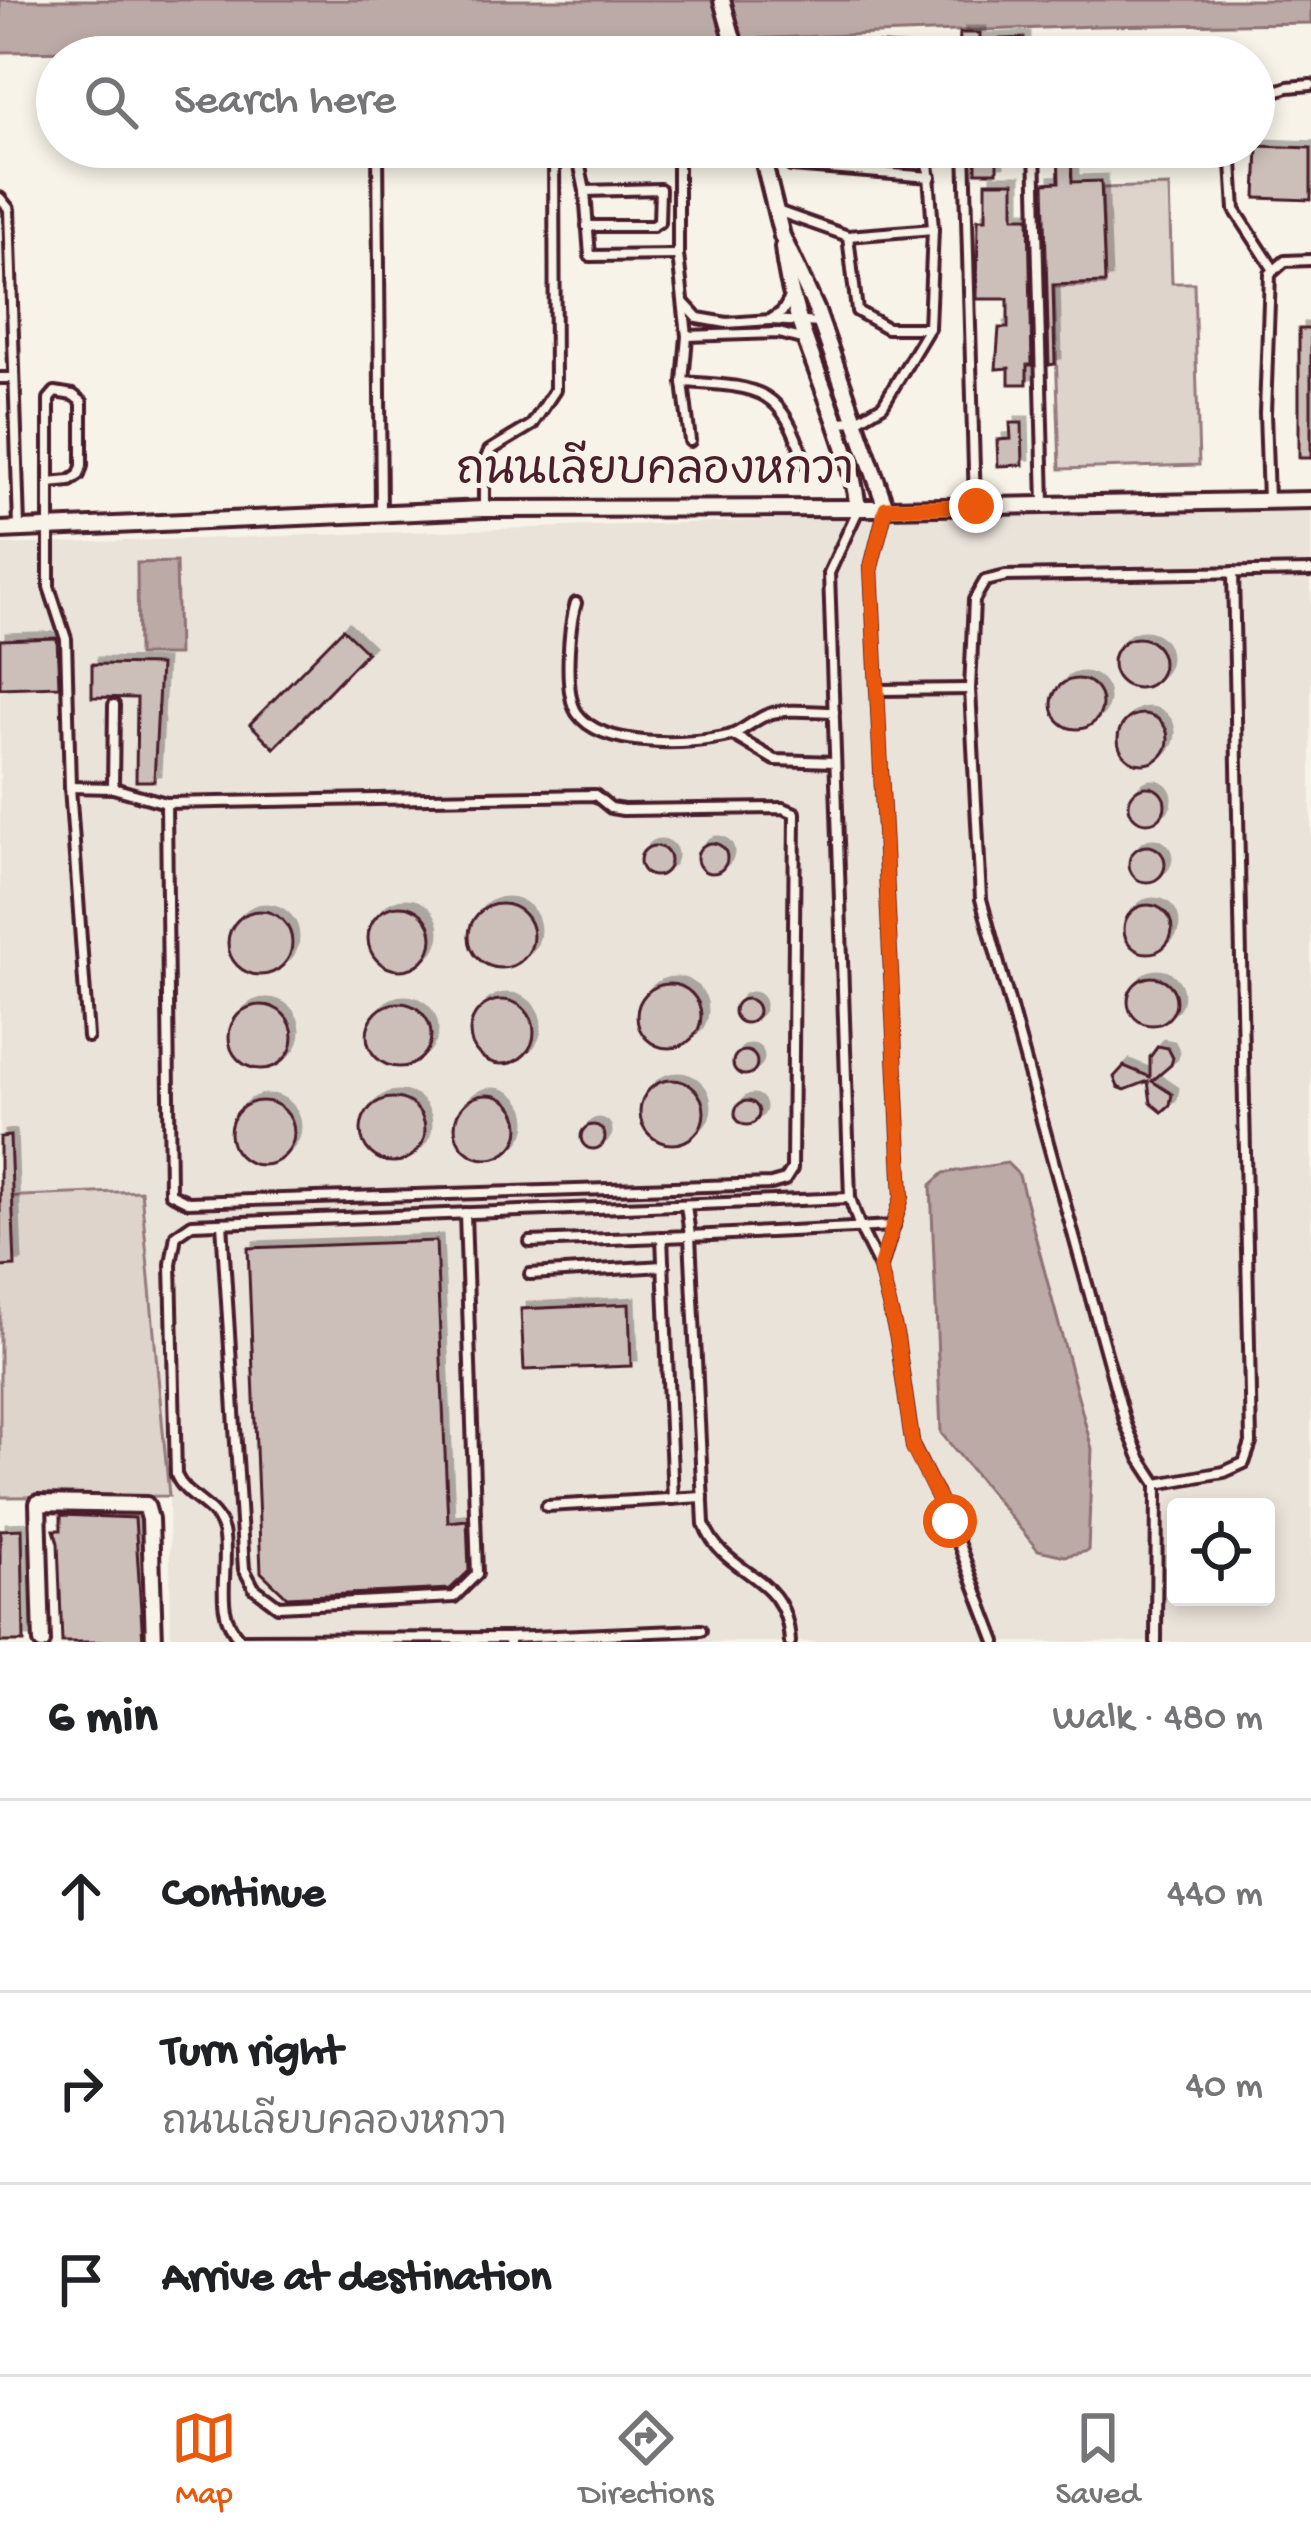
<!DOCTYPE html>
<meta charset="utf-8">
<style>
body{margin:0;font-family:"Gochi Hand","Playpen Sans Thai",sans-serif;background:#f6f6f6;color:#202124}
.controls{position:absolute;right:36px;bottom:36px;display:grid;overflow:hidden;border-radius:12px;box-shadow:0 6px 18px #0003}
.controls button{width:108px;height:108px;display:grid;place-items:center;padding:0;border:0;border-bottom:3px solid #e0e0e0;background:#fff;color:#202124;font:60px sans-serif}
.stop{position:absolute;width:36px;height:36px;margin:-27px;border:9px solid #ea580c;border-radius:50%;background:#fff}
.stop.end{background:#ea580c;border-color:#fff;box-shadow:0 3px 12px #0008}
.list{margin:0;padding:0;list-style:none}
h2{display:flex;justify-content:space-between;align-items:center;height:156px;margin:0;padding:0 48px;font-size:51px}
h2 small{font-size:39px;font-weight:400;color:#757577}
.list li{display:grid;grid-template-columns:78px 1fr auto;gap:36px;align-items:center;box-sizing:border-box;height:192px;padding:0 48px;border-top:3px solid #e0e0e0}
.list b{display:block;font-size:45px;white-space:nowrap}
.list p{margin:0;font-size:39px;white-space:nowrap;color:#757577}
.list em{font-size:39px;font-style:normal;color:#757577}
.icon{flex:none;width:66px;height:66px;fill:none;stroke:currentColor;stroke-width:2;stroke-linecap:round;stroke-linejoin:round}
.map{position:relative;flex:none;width:1311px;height:1642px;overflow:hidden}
.search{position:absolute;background:#fff;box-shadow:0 6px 18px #0003;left:36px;right:36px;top:36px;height:132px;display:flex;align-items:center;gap:30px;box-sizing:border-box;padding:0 42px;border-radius:66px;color:#757577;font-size:45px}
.sheet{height:732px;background:#fff}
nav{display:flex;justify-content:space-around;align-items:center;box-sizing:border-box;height:168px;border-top:3px solid #e0e0e0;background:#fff;font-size:33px;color:#757577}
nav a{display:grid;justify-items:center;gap:6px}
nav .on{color:#ea580c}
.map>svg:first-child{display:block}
</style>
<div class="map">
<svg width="1311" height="1642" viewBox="0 0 1311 1642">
<defs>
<filter id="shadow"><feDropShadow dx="6" dy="-6" stdDeviation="0" flood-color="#0004"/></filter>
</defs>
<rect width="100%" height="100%" fill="#f7f3e8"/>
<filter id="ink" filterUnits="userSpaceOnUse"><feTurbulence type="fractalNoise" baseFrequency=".00833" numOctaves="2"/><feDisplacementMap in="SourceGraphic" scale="24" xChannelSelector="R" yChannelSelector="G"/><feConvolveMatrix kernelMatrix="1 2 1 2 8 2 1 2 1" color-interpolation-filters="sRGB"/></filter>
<g filter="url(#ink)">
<path fill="#eae3da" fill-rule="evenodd" d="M 1311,503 L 1311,1642 L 171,1642 L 169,1496 L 141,1192 L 0,1196 L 0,545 ZM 1176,1507 L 1266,1507 L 1266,1597 L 1176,1597 Z"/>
<g fill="#ded4cc" stroke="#947a7c" stroke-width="3">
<path d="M 1169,186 L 1172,283 L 1194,283 L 1199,465 L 1060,469 L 1054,287 L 1105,285 L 1102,188 Z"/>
<path d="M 141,1191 L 169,1496 L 0,1497 L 0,1197 Z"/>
</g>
<g fill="#bcaaa7" stroke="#8e7275" stroke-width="3">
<path d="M 0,0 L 1311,0 L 1311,23 L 1095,26 L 552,46 L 0,52 Z"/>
<path d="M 1103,147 L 1162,147 L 1162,164 L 1104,166 Z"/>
<path d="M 176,562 L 178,655 L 138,655 L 137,563 Z"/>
<path d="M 1007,1163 L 1019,1175 L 1092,1449 L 1088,1551 L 1065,1556 L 1038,1550 L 941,1433 L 931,1185 L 944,1173 Z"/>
</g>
<g fill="#ccbfb9" stroke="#4a1f2b" stroke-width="3" filter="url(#shadow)">
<path d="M 960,33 L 980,33 L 980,40 L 1024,38 L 1024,57 L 973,57 L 973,52 L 959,52 Z"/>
<path d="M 1258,146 L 1311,148 L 1311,200 L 1256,198 Z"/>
<rect x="976" y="147" width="21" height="25"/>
<path d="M 1058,147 L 1071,147 L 1072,182 L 1101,181 L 1105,283 L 1053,285 L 1055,364 L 1049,365 L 1044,183 L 1059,182 Z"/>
<path d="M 986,182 L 1014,182 L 1014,217 L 1029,217 L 1032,365 L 1027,365 L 1027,384 L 1009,384 L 1009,368 L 996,369 L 999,328 L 1008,328 L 1008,299 L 977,299 L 978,219 L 986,219 Z"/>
<rect x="1299" y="329" width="12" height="129"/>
<path d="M 1010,423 L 1022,423 L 1023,465 L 998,466 L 997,440 L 1011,439 Z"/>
<path d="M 343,629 L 367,652 L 274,748 L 250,724 Z"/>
<path d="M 57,638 L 59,686 L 0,688 L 0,640 Z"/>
<circle cx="1138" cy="663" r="25"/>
<path d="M 92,664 L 160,665 L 154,781 L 136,781 L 137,698 L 92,697 Z"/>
<circle cx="1077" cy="704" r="25"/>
<circle cx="1143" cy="739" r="25"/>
<circle cx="1147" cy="805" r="18"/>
<circle cx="712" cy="858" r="15"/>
<circle cx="655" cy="861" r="15"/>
<circle cx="1147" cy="864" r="18"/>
<circle cx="501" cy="936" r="32"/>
<circle cx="1148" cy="929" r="24"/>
<circle cx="400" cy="938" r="32"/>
<circle cx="260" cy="943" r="32"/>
<circle cx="1152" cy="1001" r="24"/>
<circle cx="669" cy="1016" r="32"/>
<circle cx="746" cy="1011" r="12"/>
<circle cx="502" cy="1032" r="32"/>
<circle cx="399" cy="1035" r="32"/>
<circle cx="261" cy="1037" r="32"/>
<path d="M 1158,1046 L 1168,1048 L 1173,1058 L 1171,1065 L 1152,1081 L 1172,1094 L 1170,1105 L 1162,1112 L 1151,1103 L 1148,1081 L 1125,1090 L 1118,1087 L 1114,1077 L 1124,1066 L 1150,1077 L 1150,1057 Z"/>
<circle cx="745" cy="1063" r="12"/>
<circle cx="672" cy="1112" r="32"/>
<circle cx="487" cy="1127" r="32"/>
<circle cx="393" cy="1130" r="32"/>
<circle cx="747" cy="1113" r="12"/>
<circle cx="262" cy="1133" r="32"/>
<circle cx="593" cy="1137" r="12"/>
<path d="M 10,1136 L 15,1266 L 0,1267 L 0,1137 Z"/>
<path d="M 436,1241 L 448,1522 L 467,1520 L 469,1571 L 450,1589 L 287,1597 L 261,1572 L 248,1248 Z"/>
<path d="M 629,1304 L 631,1366 L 524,1370 L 521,1309 Z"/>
<path d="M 61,1515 L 135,1518 L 143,1642 L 62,1642 L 58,1543 L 54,1530 L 61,1530 Z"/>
<path d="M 22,1529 L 24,1642 L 0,1642 L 0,1530 Z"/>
</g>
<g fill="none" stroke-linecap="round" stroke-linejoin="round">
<g stroke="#4a1f2b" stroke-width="16">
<g id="lane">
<path d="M 815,57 L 873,50 L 926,53 L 926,57"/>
<path d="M 1254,98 L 1288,87 L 1311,85"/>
<path d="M 378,147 L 381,513"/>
<path d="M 576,147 L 585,191 L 590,256 L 678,255"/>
<path d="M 678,147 L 678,255 L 687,336 L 683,382 L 690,441"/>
<path d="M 965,147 L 975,505"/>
<path d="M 1035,147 L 1044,504"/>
<path d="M 1231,147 L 1235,210 L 1274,270"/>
<path d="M 791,166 L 931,177"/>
<path d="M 818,168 L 819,147"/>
<path d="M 585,191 L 660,189 L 659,222 L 653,226 L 587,226"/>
<path d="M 0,198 L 9,209 L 19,527"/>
<path d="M 777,211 L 848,236 L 933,229"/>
<path d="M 848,236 L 857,311 L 887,328 L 929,328"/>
<path d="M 684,303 L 698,318 L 727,323 L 770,320 L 782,312 L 790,298"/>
<path d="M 771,320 L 821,323"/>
<path d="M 687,336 L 779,333 L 805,340"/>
<path d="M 0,378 L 14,378"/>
<path d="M 683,382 C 758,387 781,385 805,463"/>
<path d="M 839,422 L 856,421 L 883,405 L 929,328 L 933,229 L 927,147"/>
<path d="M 49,483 L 70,481 L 79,475 L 82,466 L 82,402 L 73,395 L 55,392 L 49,399 L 49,587 L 66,639 L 70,787 L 88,1037"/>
<path d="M 1268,500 L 1265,413 L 1270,274 L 1285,261 L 1311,260"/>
<path d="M 484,508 L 484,463 L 489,451 L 532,425 L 555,390 L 554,147"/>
<path d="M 858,510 L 829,573 L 850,1198 L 860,1228 L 880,1268 L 897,1338 L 913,1447 L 950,1521 L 996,1642"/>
<path d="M 576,603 C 569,626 563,692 577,713 C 602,749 690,745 728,736 C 743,732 754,719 769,714 C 787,708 814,712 834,712"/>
<path d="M 880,690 L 970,689"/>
<path d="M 733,735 L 775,760 L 835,762"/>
<path d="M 70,787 L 113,788 L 166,803 L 595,795 L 611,808 L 623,810 L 783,808 L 795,813 L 792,1169 L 785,1180 L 771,1184 L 188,1202 L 170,1193 L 166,803"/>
<path d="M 113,788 L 114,705"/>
<path d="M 222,1223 L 244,1569 L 254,1588 L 278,1606 L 454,1597 L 477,1574 L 465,1213"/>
<path d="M 662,1237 L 673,1499"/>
<path d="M 530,1242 L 690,1236 L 686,1205"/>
<path d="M 881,1267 L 902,1197 L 871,567 L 886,508"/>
<path d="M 530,1274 L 664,1266"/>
<path d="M 1157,1484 L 1224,1472 L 1244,1463 L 1251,1443 L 1233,572"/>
<path d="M 547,1506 L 703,1497"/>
<path d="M 508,1638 L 701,1630"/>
<path d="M 509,1642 L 508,1638 L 240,1639 C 211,1611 231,1566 223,1531 C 216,1504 187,1500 176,1475 L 171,1264 L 176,1235 L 192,1224 L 850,1198"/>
<path d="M 790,1642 C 786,1569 725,1579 704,1524 L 690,1236 L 894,1226"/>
<path d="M 1156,1642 L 1157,1484 L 1140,1458 L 1125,1422 L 981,899 L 970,689 L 974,600 L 985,581 L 1006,576 L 1311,571"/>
</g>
</g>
<g stroke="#4a1f2b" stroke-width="22">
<g id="street">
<path d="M 722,0 L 738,57"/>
<path d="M 760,147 L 782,236 L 816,309 L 886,508"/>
<path d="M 783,247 C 792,338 846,417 858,508"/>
<path d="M 0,530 L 484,509 L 886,508 L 1311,500"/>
<path d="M 42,1642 L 38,1503 L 146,1505 L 150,1519 L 154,1642"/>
</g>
</g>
<use href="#lane" stroke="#f7f3e8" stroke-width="8"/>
<use href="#street" stroke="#f7f3e8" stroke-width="14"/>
</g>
</g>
<g fill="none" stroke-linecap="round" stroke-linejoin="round" filter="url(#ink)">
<path stroke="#ea580c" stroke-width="15" d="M 950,1521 L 913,1448 L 897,1338 L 880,1268 L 902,1197 L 871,567 L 886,508 L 976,506"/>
</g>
<g text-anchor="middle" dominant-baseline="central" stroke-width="10" stroke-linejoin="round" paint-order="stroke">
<g font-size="45" fill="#4a1f2b" stroke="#f7f3e8">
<text x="655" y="474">ถนนเลียบคลองหกวา</text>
</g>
</g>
</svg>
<div class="controls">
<button><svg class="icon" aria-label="locate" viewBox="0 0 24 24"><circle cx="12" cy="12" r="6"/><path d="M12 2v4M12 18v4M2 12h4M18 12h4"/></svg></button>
</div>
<div class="stop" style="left:950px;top:1521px"></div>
<div class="stop end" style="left:976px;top:506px"></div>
<div class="search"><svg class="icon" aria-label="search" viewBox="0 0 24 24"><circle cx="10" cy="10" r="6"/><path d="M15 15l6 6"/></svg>Search here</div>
</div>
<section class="sheet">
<h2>6 min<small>Walk · 480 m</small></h2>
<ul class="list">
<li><svg class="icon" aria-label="ahead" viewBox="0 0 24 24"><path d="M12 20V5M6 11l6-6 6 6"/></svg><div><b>Continue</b></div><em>440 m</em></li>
<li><svg class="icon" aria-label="right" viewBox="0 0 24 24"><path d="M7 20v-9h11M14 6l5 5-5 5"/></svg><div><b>Turn right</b><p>ถนนเลียบคลองหกวา</p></div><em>40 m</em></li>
<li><svg class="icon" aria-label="arrive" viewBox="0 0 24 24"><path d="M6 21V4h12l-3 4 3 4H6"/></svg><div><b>Arrive at destination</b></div></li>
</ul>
</section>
<nav>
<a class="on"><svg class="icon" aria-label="map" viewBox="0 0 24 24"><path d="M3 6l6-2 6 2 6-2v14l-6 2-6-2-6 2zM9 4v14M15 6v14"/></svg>Map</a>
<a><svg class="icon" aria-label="directions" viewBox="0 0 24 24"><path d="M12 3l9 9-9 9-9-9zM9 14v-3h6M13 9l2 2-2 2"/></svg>Directions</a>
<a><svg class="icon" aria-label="saved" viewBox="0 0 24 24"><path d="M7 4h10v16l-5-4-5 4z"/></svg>Saved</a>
</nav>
